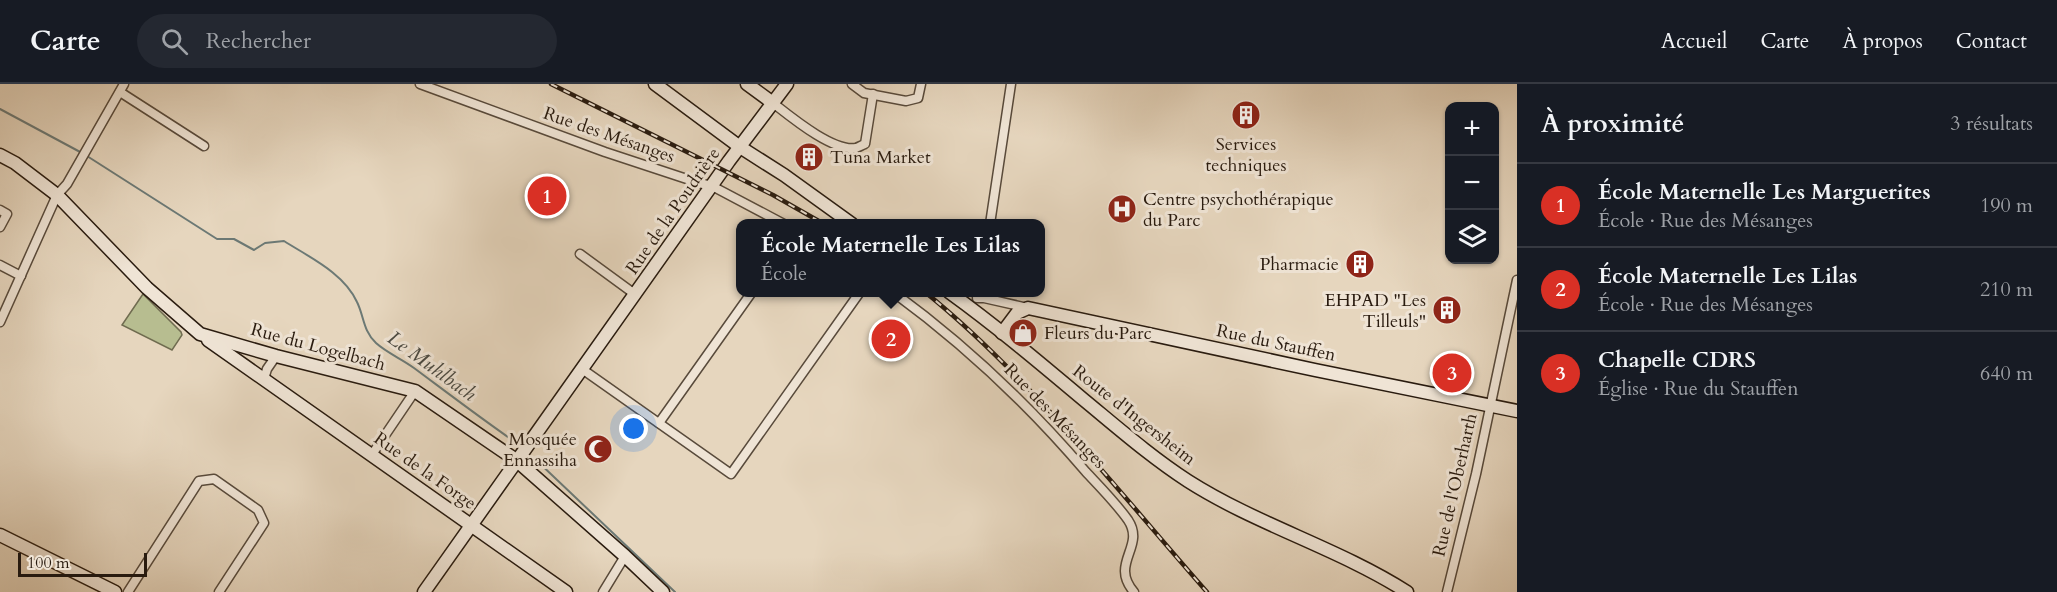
<!DOCTYPE html>
<html lang="fr">
<meta charset="utf-8">
<style>
body{margin:0;font-family:Cardo,serif;background:#242831;color:#f1f3f6}
.controls{position:absolute;right:18px;top:18px;display:grid;overflow:hidden;border-radius:12px;box-shadow:0 2px 4px #0004}
.controls button{width:54px;height:54px;display:grid;place-items:center;padding:0;border:0;border-bottom:2px solid #363941;background:#171b24;color:#f1f3f6;font:30px sans-serif}
.scale{position:absolute;left:18px;bottom:15px;width:129px;box-sizing:border-box;padding-left:6px;border:3px solid #291b0f;border-top:0;font-size:16px;line-height:21px;white-space:nowrap;color:#291b0f;-webkit-text-stroke:4px #efe4d5;paint-order:stroke}
.you{position:absolute;left:634px;top:345px;width:21px;height:21px;margin:-15px;border:4px solid #fff;border-radius:50%;background:#1a73e8;box-shadow:0 0 0 9px #1a73e833}
.badge{display:grid;place-items:center;width:39px;height:39px;border-radius:50%;background:#d93025;color:#fff;font-size:20px;font-weight:700}
.pin{position:absolute;translate:-50% -50%;border:3px solid #fff;box-shadow:0 2px 6px #0006}
.popup{position:absolute;left:736px;top:135px;width:309px;height:78px;box-sizing:border-box;display:grid;place-content:center;border-radius:12px;background:#171b24;filter:drop-shadow(0 2px 4px #0005);font-size:20px;white-space:nowrap;color:#9ea1a6}
.popup b{font-size:22px;color:#f1f3f6}
.popup::after{content:'';position:absolute;left:50%;top:100%;margin-left:-12px;border:12px solid transparent;border-top-color:#171b24}
.list{margin:0;padding:0;list-style:none}
h2{display:flex;justify-content:space-between;align-items:center;height:78px;margin:0;padding:0 24px;font-size:26px}
h2 small{font-size:20px;font-weight:400;color:#9ea1a6}
.list li{display:grid;grid-template-columns:39px 1fr auto;gap:18px;align-items:center;box-sizing:border-box;height:84px;padding:0 24px;border-top:2px solid #363941}
.list b{display:block;font-size:22px;white-space:nowrap}
.list p{margin:0;font-size:20px;white-space:nowrap;color:#9ea1a6}
.list em{font-size:20px;font-style:normal;color:#9ea1a6}
.icon{flex:none;width:33px;height:33px;fill:none;stroke:currentColor;stroke-width:2;stroke-linecap:round;stroke-linejoin:round}
.map{position:relative;flex:none;width:1517px;height:508px;overflow:hidden}
header{display:flex;align-items:center;gap:36px;box-sizing:border-box;height:84px;padding:0 30px;background:#171b24;border-bottom:2px solid #363941}
header strong{font-size:28px}
nav{display:flex;gap:33px;margin-inline-start:auto;font-size:21px}
.search{width:420px;height:54px;background:#242831;display:flex;align-items:center;gap:15px;box-sizing:border-box;padding:0 21px;border-radius:33px;color:#9ea1a6;font-size:22px}
main{display:flex}
aside{flex:1;background:#171b24}
.map>svg:first-child{display:block}
</style>
<header>
<strong>Carte</strong>
<div class="search"><svg class="icon" aria-label="search" viewBox="0 0 24 24"><circle cx="10" cy="10" r="6"/><path d="M15 15l6 6"/></svg>Rechercher</div>
<nav><a>Accueil</a><a>Carte</a><a>À propos</a><a>Contact</a></nav>
</header>
<main>
<div class="map">
<svg width="1517" height="508" viewBox="0 0 1517 508">
<rect width="100%" height="100%" fill="#e6d6be"/>
<filter id="stains"><feTurbulence type="fractalNoise" baseFrequency=".00333" numOctaves="4"/><feColorMatrix values="0 0 0 0 .2 0 0 0 0 .09 0 0 0 0 .02 0 0 0 .5 -.17"/></filter>
<radialGradient id="worn" r=".72"><stop offset=".6" stop-color="#630" stop-opacity="0"/><stop offset="1" stop-color="#630" stop-opacity=".3"/></radialGradient>
<path fill="#b7bd90" stroke="#706c50" stroke-width="1.5" d="M 143,210 L 181,248 L 182,251 L 172,266 L 122,241 Z"/>
<g fill="none" stroke-linecap="round" stroke-linejoin="round">
<g stroke="#6c7975" stroke-width="2">
<path d="M 0,25 L 82,69"/>
<path d="M 87,72 L 217,155 L 234,155 L 254,166 L 265,159 L 284,157 C 309,173 344,189 357,218 C 364,232 363,247 376,259 C 387,269 402,275 414,284 C 449,310 483,336 518,360"/>
<path d="M 534,374 L 675,508"/>
</g>
<g stroke="#584a3b" stroke-width="11">
<g id="street">
<path d="M 420,0 L 605,68 L 699,99 L 712,102 L 784,140"/>
<path d="M 852,0 L 864,9 L 906,17 L 918,14 L 921,0"/>
<path d="M 120,8 L 204,62"/>
<path d="M 773,19 C 791,33 833,68 856,64 C 859,63 862,61 865,60 L 873,10"/>
<path d="M 0,126 L 7,130 L 0,143"/>
<path d="M 990,140 L 1011,0"/>
<path d="M 580,170 L 636,211"/>
<path d="M 0,181 L 21,192"/>
<path d="M 893,208 C 964,260 1029,321 1086,388 C 1100,403 1116,419 1128,436 C 1146,463 1109,479 1134,508"/>
<path d="M 977,214 L 984,214 L 1028,224"/>
<path d="M 0,238 L 57,111 L 67,100 L 124,0"/>
<path d="M 582,285 L 731,390 L 860,208"/>
<path d="M 264,295 L 267,285 L 276,272"/>
<path d="M 659,339 L 752,208"/>
<path d="M 371,372 L 415,307"/>
<path d="M 128,508 L 199,397 L 214,395 L 258,426 L 264,439 L 219,508"/>
<path d="M 603,508 L 625,472"/>
<path d="M 1447,508 L 1476,390 L 1517,196"/>
</g>
</g>
<g stroke="#291b0f" stroke-width="15">
<g id="secondary">
<path d="M 655,0 L 740,63 L 784,91 L 852,140"/>
<path d="M 747,0 L 773,19"/>
<path d="M 0,71 L 15,79 L 57,111 L 147,204 L 200,250 L 276,272 L 415,307 L 516,376 L 625,472 L 663,508"/>
<path d="M 949,208 C 996,242 1040,279 1084,316 C 1118,344 1151,373 1188,397 C 1257,441 1338,464 1407,508"/>
<path d="M 1002,249 L 1017,229 L 1028,224 L 1315,286 L 1517,327"/>
<path d="M 208,256 L 566,508"/>
<path d="M 0,451 L 115,508"/>
<path d="M 424,508 L 729,77 L 787,0"/>
</g>
</g>
<use href="#street" stroke="#efe4d5" stroke-width="8"/>
<use href="#secondary" stroke="#efe4d5" stroke-width="12"/>
<g stroke="#291b0f" stroke-width="4.5">
<g id="rail">
<path d="M 551,0 L 773,111 L 824,140"/>
<path d="M 925,208 C 1030,293 1117,406 1207,508"/>
</g>
</g>
<use href="#rail" stroke="#efe4d5" stroke-width="2" stroke-dasharray="7" stroke-linecap="butt"/>
</g>
<defs>
<g id="building-disc" transform="scale(1.5)"><circle r="9.5" fill="#8f2418" stroke="#efe4d5"/><path d="M-4-6H4V6H1V3H-1V6H-4ZM-2.5-4.3h1.7v1.8h-1.7ZM.8-4.3h1.7v1.8H.8ZM-2.5-1h1.7V.8h-1.7ZM.8-1h1.7V.8H.8Z" fill="#fff"/></g>
<g id="hospital-disc" transform="scale(1.5)"><circle r="9.5" fill="#8f2418" stroke="#efe4d5"/><path d="M-5-5h3v3.5h4V-5h3V5h-3V1.5h-4V5h-3Z" fill="#fff"/></g>
<g id="shop-disc" transform="scale(1.5)"><circle r="9.5" fill="#8f2418" stroke="#efe4d5"/><path d="M-5-2.5h2.3a2.7 3.5 0 0 1 5.4 0H5L5.5 6h-11ZM-1.5-2.5h3a1.5 2.3 0 0 0-3 0Z" fill="#fff"/></g>
<g id="mosque-disc" transform="scale(1.5)"><circle r="9.5" fill="#8f2418" stroke="#efe4d5"/><path d="M3.5-4.9A6 6 0 1 0 3.5 4.9A5 5 0 1 1 3.5-4.9Z" fill="#fff"/></g>
</defs>
<g fill-rule="evenodd">
<use href="#building-disc" x="1246" y="31"/>
<use href="#building-disc" x="809" y="73"/>
<use href="#hospital-disc" x="1122" y="125"/>
<use href="#building-disc" x="1360" y="180"/>
<use href="#building-disc" x="1447" y="226"/>
<use href="#shop-disc" x="1023" y="249"/>
<use href="#mosque-disc" x="598" y="365"/>
</g>
<g text-anchor="middle" dominant-baseline="central" stroke-width="6" stroke-linejoin="round" paint-order="stroke">
<g font-size="18" fill="#291b0f" stroke="#efe4d5">
<text transform="translate(609 51) rotate(19)">Rue des Mésanges</text>
<text transform="translate(673 127) rotate(-55)">Rue de la Poudrière</text>
<text transform="translate(1276 259) rotate(12)">Rue du Stauffen</text>
<text transform="translate(318 263) rotate(15)">Rue du Logelbach</text>
<text transform="translate(1134 331) rotate(38)">Route d'Ingersheim</text>
<text transform="translate(1055 332) rotate(46)">Rue des Mésanges</text>
<text transform="translate(425 387) rotate(35)">Rue de la Forge</text>
<text transform="translate(1455 401) rotate(-77)">Rue de l'Oberharth</text>
</g>
<g font-size="18" fill="#291b0f" stroke="#efe4d5" text-anchor="start">
<text x="1246" y="60" text-anchor="middle">Services<tspan x="1246" dy="21">techniques</tspan></text>
<text x="830" y="73">Tuna Market</text>
<text x="1143" y="115">Centre psychothérapique<tspan x="1143" dy="21">du Parc</tspan></text>
<text x="1339" y="180" text-anchor="end">Pharmacie</text>
<text x="1426" y="216" text-anchor="end">EHPAD "Les<tspan x="1426" dy="21">Tilleuls"</tspan></text>
<text x="1044" y="249">Fleurs du Parc</text>
<text x="577" y="355" text-anchor="end">Mosquée<tspan x="577" dy="21">Ennassiha</tspan></text>
</g>
<g font-size="20" font-style="italic" fill="#4b4a42" stroke="#efe4d5">
<text transform="translate(432 282) rotate(36)">Le Muhlbach</text>
</g>
</g>
<rect width="100%" height="100%" filter="url(#stains)"/>
<rect width="100%" height="100%" fill="url(#worn)"/>
</svg>
<div class="controls">
<button>+</button>
<button>−</button>
<button><svg class="icon" aria-label="layers" viewBox="0 0 24 24"><path d="M12 4l9 5-9 5-9-5zM3 14l9 5 9-5"/></svg></button>
</div>
<div class="scale">100 m</div>
<div class="you"></div>
<div class="pin badge" style="left:547px;top:112px">1</div>
<div class="pin badge" style="left:891px;top:255px">2</div>
<div class="popup"><b>École Maternelle Les Lilas</b>École</div>
<div class="pin badge" style="left:1452px;top:289px">3</div>
</div>
<aside>
<h2>À proximité<small>3 résultats</small></h2>
<ul class="list">
<li><span class="badge">1</span><div><b>École Maternelle Les Marguerites</b><p>École · Rue des Mésanges</p></div><em>190 m</em></li>
<li><span class="badge">2</span><div><b>École Maternelle Les Lilas</b><p>École · Rue des Mésanges</p></div><em>210 m</em></li>
<li><span class="badge">3</span><div><b>Chapelle CDRS</b><p>Église · Rue du Stauffen</p></div><em>640 m</em></li>
</ul>
</aside>
</main>
